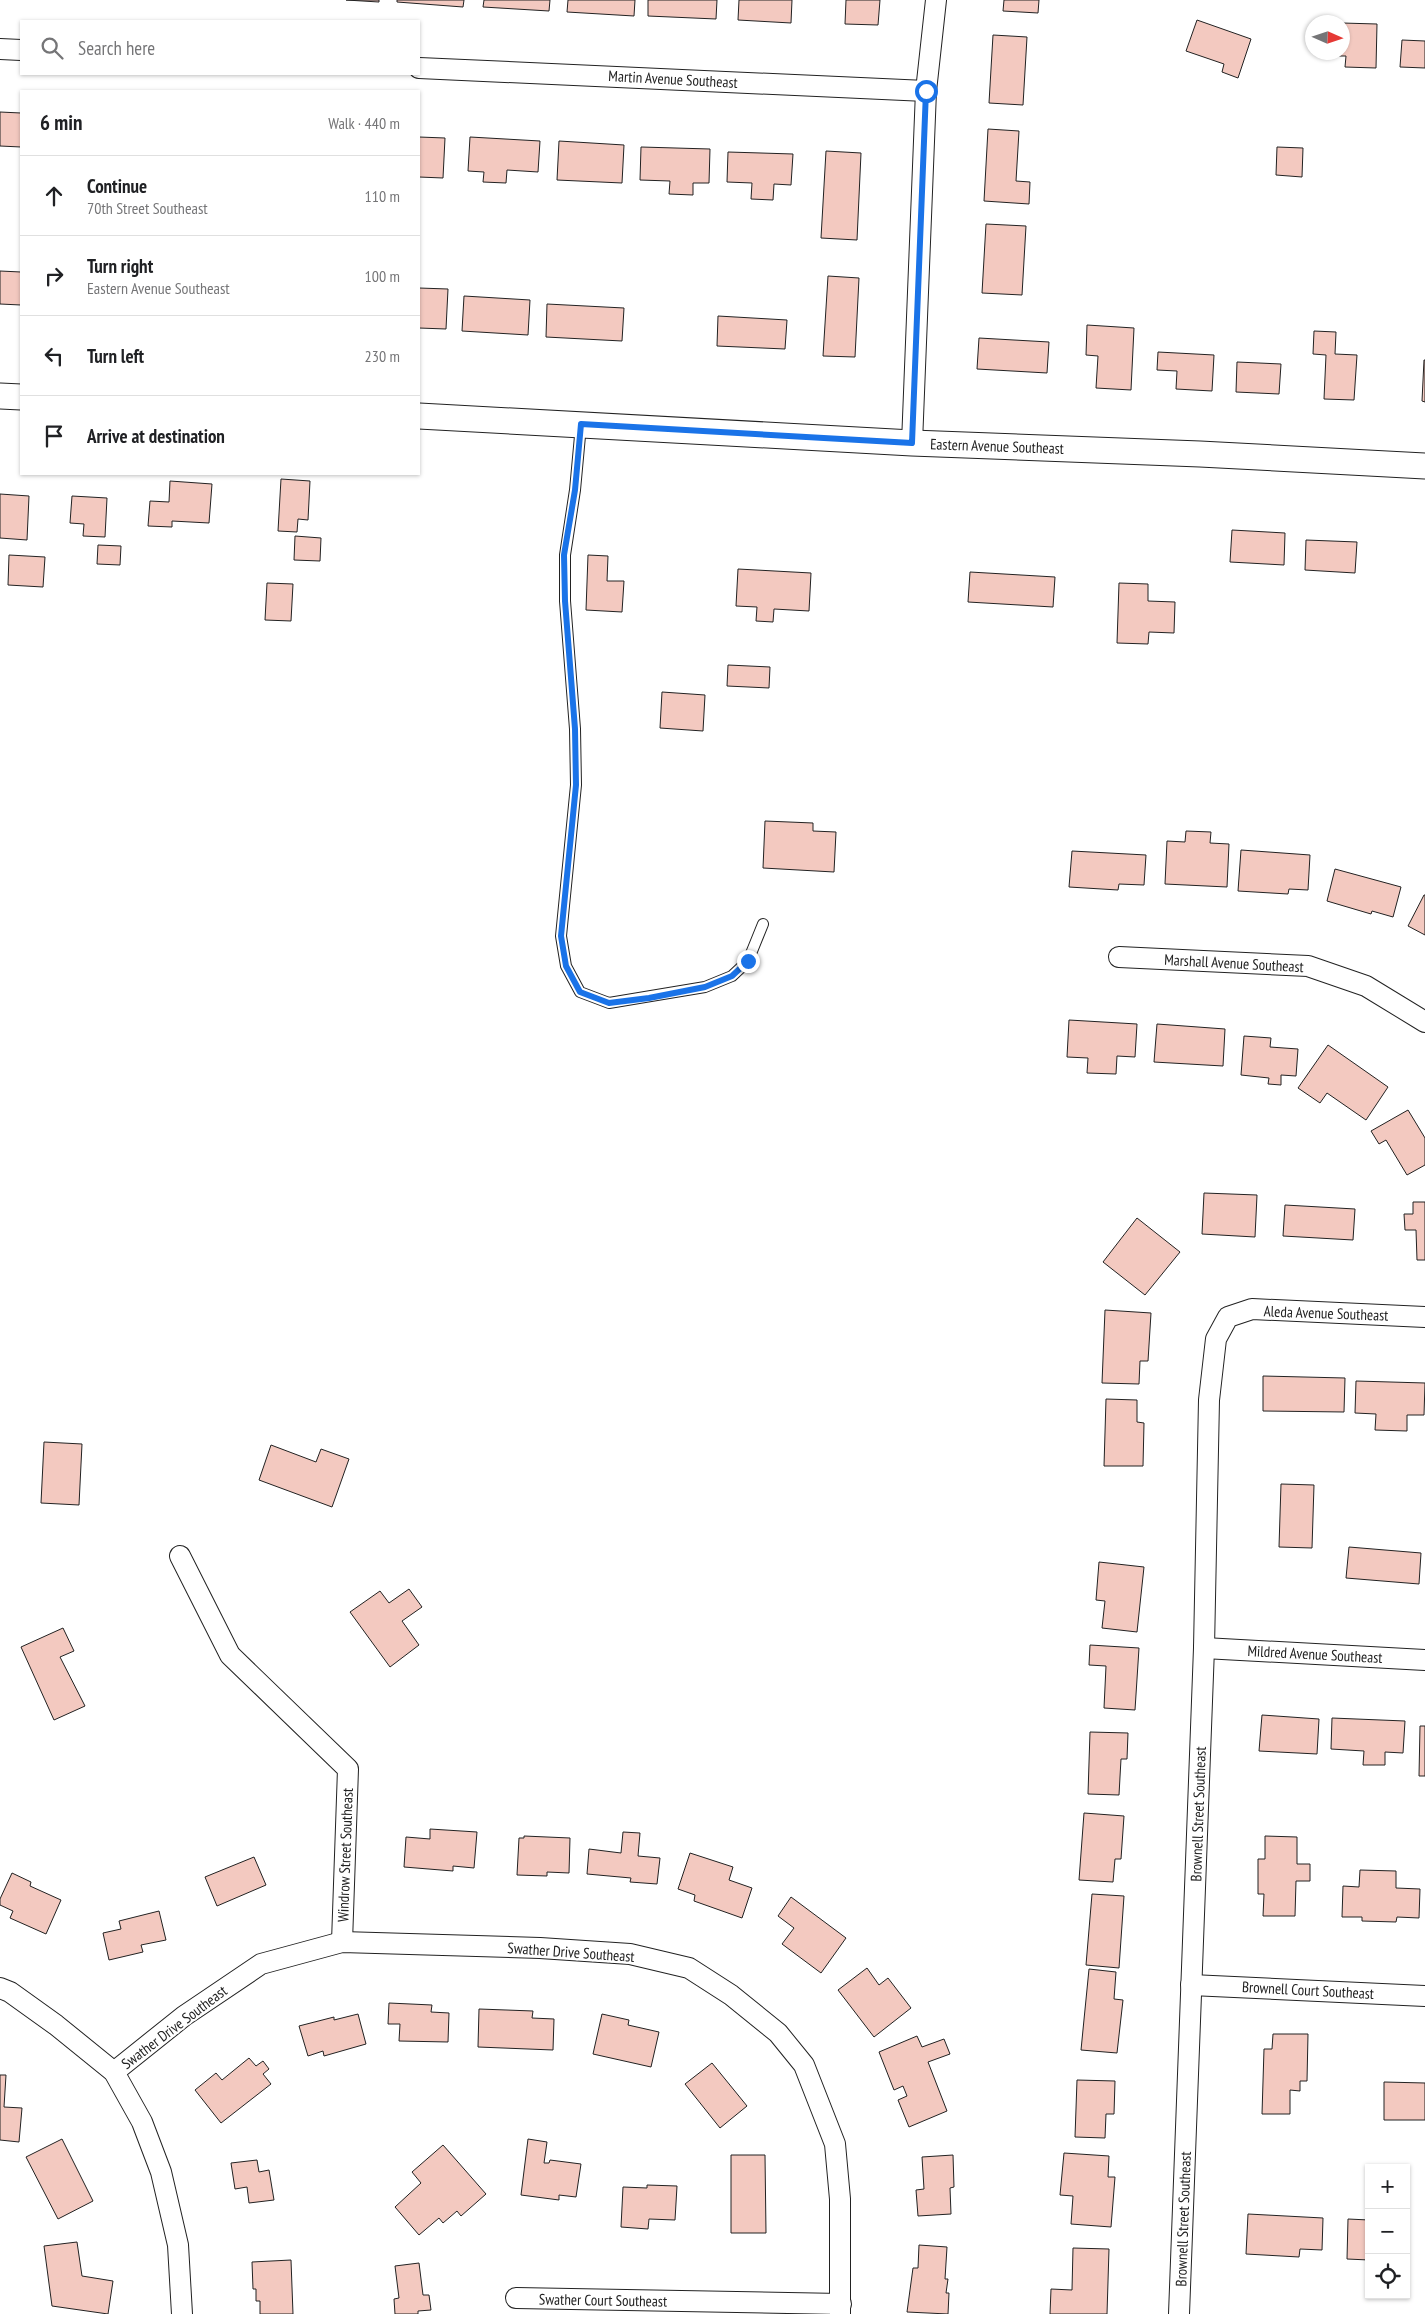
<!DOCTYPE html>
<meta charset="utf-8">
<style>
body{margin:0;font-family:"PT Sans Narrow",sans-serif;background:#f2f2f2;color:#202124}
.controls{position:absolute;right:15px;bottom:15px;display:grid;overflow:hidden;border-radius:0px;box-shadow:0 1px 4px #0004}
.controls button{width:45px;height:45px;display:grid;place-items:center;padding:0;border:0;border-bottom:1px solid #e0e0e0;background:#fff;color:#202124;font:25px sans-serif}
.compass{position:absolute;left:1305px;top:15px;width:45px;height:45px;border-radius:50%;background:#fff;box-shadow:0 1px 4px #0004;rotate:93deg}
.stop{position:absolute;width:15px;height:15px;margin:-11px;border:4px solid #1a73e8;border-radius:50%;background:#fff}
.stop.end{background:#1a73e8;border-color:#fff;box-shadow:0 1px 5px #0008}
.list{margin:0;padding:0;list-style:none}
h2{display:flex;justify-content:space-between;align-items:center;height:65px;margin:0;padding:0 20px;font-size:21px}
h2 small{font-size:16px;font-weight:400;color:#757577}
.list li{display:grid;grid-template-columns:32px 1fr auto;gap:15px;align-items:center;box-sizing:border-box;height:80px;padding:0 20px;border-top:1px solid #e0e0e0}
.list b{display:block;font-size:19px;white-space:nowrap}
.list p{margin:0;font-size:16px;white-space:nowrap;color:#757577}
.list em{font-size:16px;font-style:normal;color:#757577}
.icon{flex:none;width:28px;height:28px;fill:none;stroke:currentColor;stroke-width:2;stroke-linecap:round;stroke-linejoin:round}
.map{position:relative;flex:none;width:1425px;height:2314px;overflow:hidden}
.search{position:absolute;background:#fff;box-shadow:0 1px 4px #0004;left:20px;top:20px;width:400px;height:55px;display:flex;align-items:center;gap:12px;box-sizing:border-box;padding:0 18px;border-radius:0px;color:#757577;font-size:19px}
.panel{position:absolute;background:#fff;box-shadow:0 1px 4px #0004;left:20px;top:90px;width:400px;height:385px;border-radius:0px}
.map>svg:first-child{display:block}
</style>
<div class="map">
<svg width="1425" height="2314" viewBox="0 0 1425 2314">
<rect width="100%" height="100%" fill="#fff"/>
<g fill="#f3c9c0" stroke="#222">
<path d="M 346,0 L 379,0 L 379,2 Z"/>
<path d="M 397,0 L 464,0 L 463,7 L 397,2 Z"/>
<path d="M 484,0 L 550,0 L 549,11 L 483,7 Z"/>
<path d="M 568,0 L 635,0 L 634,16 L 567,12 Z"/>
<path d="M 648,0 L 717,0 L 716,19 L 648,16 Z"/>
<path d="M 739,0 L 792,0 L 791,23 L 738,20 Z"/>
<path d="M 846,0 L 880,0 L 878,25 L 845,24 Z"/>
<path d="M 1004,0 L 1039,0 L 1038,13 L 1003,11 Z"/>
<path d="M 1197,20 L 1251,39 L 1238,78 L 1222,72 L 1224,64 L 1186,51 Z"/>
<path d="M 1342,23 L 1377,24 L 1376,68 L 1345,67 L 1346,56 L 1321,56 L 1321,52 L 1342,52 Z"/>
<path d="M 993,35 L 1027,37 L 1023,105 L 989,103 Z"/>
<path d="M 1402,40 L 1425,41 L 1425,68 L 1400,67 Z"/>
<path d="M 0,112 L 21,113 L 21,147 L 0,146 Z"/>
<path d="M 988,129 L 1019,131 L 1016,181 L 1030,182 L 1029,204 L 984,201 Z"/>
<path d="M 419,137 L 445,138 L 443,178 L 419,177 Z"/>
<path d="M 470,137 L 540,141 L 538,172 L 507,170 L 506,183 L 483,182 L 484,172 L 468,171 Z"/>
<path d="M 559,141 L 624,145 L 622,183 L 557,180 Z"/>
<path d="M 641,147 L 710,149 L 709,183 L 693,183 L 693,195 L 669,194 L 670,181 L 640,180 Z"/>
<path d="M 1277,147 L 1303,148 L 1302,177 L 1276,175 Z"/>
<path d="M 826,151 L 861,153 L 857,240 L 821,238 Z"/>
<path d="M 728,152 L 793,154 L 791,185 L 774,184 L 773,200 L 751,199 L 752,183 L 727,182 Z"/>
<path d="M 986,224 L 1026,226 L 1022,295 L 982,293 Z"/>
<path d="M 0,271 L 21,272 L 21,305 L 0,304 Z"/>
<path d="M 828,276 L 859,278 L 855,357 L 823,356 Z"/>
<path d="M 419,288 L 448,289 L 446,329 L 419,328 Z"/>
<path d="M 464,296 L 530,300 L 528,335 L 462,331 Z"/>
<path d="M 547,304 L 624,308 L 622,341 L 546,337 Z"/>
<path d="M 718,316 L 787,320 L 785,349 L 717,346 Z"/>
<path d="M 1087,325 L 1134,328 L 1131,390 L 1096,388 L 1098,356 L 1086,355 Z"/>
<path d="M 1314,331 L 1336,332 L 1335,354 L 1357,355 L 1354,400 L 1324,399 L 1326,355 L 1313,354 Z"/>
<path d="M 979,338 L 1049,342 L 1047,373 L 977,369 Z"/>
<path d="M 1158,352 L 1214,355 L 1212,391 L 1176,389 L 1177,371 L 1157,370 Z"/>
<path d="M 1424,360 L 1425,360 L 1425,402 L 1422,401 Z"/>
<path d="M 1237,362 L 1281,364 L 1279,394 L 1236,392 Z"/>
<path d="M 281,479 L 310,481 L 308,520 L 298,519 L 297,532 L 278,531 Z"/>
<path d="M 170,481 L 212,484 L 209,523 L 172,521 L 172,527 L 148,526 L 150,501 L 169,502 Z"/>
<path d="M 0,494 L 29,496 L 27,540 L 0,538 Z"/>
<path d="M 72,496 L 107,498 L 105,537 L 83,536 L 84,524 L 70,523 Z"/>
<path d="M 1232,530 L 1285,533 L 1284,565 L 1230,562 Z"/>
<path d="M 295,536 L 321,538 L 320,561 L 294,560 Z"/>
<path d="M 1306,540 L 1357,542 L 1355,573 L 1305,570 Z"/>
<path d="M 98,545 L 121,546 L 120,565 L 97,564 Z"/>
<path d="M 9,555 L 45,557 L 43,587 L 8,585 Z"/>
<path d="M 588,555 L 608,556 L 607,581 L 624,581 L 622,612 L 586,610 Z"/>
<path d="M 738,569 L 811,573 L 809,611 L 774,609 L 773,622 L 756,621 L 757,607 L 736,606 Z"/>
<path d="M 970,572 L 1055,577 L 1053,607 L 968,602 Z"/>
<path d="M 267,583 L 293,584 L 291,621 L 265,620 Z"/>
<path d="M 1119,583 L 1148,584 L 1148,601 L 1175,602 L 1174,633 L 1149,632 L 1148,644 L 1117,643 Z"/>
<path d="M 728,665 L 770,667 L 769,688 L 727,686 Z"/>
<path d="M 662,692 L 705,695 L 703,731 L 660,728 Z"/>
<path d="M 765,821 L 813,823 L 813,831 L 836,832 L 834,872 L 763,868 Z"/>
<path d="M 1186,831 L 1211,832 L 1210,843 L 1229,844 L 1227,887 L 1165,884 L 1167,841 L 1185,842 Z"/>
<path d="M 1241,850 L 1310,855 L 1308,890 L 1289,889 L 1288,894 L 1238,891 Z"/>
<path d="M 1072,851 L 1146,855 L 1144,885 L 1119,884 L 1118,890 L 1069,887 Z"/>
<path d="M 1335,869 L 1401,887 L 1393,917 L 1372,911 L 1371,914 L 1327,901 Z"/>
<path d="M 1424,895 L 1425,895 L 1425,935 L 1408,926 Z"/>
<path d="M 1069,1020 L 1137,1024 L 1135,1057 L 1117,1056 L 1116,1074 L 1087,1073 L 1088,1058 L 1067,1057 Z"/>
<path d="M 1157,1024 L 1225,1029 L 1223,1066 L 1154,1062 Z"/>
<path d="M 1244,1036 L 1271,1038 L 1270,1047 L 1298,1049 L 1296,1076 L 1281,1075 L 1281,1085 L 1268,1084 L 1269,1078 L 1241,1075 Z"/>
<path d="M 1328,1045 L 1388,1087 L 1366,1120 L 1327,1093 L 1320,1103 L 1298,1088 Z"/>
<path d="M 1408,1110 L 1425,1138 L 1425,1165 L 1407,1175 L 1386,1140 L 1379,1144 L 1371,1131 Z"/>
<path d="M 1204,1193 L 1257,1195 L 1255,1237 L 1202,1234 Z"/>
<path d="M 1413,1202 L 1425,1202 L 1425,1260 L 1417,1260 L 1416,1230 L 1405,1230 L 1404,1214 L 1413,1214 Z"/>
<path d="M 1285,1205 L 1355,1209 L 1353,1240 L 1283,1236 Z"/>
<path d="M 1137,1218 L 1180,1252 L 1145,1295 L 1103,1262 Z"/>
<path d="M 1105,1310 L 1151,1313 L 1148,1361 L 1140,1361 L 1139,1384 L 1102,1383 Z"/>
<path d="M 1263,1376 L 1345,1378 L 1344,1412 L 1263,1411 Z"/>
<path d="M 1356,1381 L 1425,1383 L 1424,1415 L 1407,1415 L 1407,1431 L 1375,1430 L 1376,1414 L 1355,1413 Z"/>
<path d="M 1106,1399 L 1137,1400 L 1137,1422 L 1144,1423 L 1143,1466 L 1104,1466 Z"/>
<path d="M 44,1442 L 82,1444 L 79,1505 L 41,1503 Z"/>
<path d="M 271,1445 L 316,1462 L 321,1449 L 349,1459 L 332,1507 L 259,1480 Z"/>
<path d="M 1281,1484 L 1314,1485 L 1312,1548 L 1279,1547 Z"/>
<path d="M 1349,1547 L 1421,1553 L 1419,1584 L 1346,1578 Z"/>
<path d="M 1099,1562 L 1144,1567 L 1137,1632 L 1102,1628 L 1105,1601 L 1096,1600 Z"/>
<path d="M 409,1589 L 422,1607 L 402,1621 L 419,1645 L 390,1667 L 350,1612 L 380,1591 L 389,1603 Z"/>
<path d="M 63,1628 L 74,1651 L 60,1657 L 85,1706 L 54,1720 L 21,1647 Z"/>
<path d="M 1090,1645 L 1139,1648 L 1135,1710 L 1104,1708 L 1106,1666 L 1089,1665 Z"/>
<path d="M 1262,1715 L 1319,1719 L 1317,1754 L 1259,1751 Z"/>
<path d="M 1332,1718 L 1405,1721 L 1403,1753 L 1385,1752 L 1385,1765 L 1363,1765 L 1364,1751 L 1331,1749 Z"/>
<path d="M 1420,1726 L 1425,1726 L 1425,1776 L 1419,1776 Z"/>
<path d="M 1090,1732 L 1128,1733 L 1127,1759 L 1121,1759 L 1119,1795 L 1088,1794 Z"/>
<path d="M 1084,1813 L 1124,1816 L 1121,1859 L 1115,1859 L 1113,1882 L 1079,1880 Z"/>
<path d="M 430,1829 L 477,1832 L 474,1868 L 453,1866 L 453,1871 L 404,1867 L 406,1837 L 430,1839 Z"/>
<path d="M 623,1832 L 640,1833 L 638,1856 L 660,1858 L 657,1884 L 630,1882 L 631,1878 L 587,1874 L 589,1849 L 621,1853 Z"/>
<path d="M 524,1836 L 570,1838 L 569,1873 L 547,1872 L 547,1876 L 517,1875 L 519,1838 L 524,1838 Z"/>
<path d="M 1265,1836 L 1297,1837 L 1297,1864 L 1310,1864 L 1310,1881 L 1296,1881 L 1295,1916 L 1263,1916 L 1264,1894 L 1258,1894 L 1258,1859 L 1265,1859 Z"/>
<path d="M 690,1853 L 733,1867 L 729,1880 L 752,1888 L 742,1918 L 694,1901 L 695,1895 L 678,1889 Z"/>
<path d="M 254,1857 L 266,1885 L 217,1906 L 205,1877 Z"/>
<path d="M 1360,1870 L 1396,1871 L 1396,1888 L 1420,1889 L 1419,1918 L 1397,1917 L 1396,1922 L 1362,1921 L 1362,1917 L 1342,1917 L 1343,1886 L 1359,1887 Z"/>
<path d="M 12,1873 L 31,1882 L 30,1886 L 61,1900 L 46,1934 L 10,1918 L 13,1911 L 0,1905 L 0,1899 Z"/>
<path d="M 1092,1894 L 1124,1896 L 1119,1968 L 1086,1965 Z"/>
<path d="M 791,1897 L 846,1938 L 821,1973 L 782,1944 L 794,1928 L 778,1916 Z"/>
<path d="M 159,1911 L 166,1940 L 141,1945 L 143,1952 L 109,1960 L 103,1933 L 121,1929 L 119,1921 Z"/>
<path d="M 867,1968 L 879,1985 L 888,1978 L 911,2008 L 874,2037 L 838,1990 Z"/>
<path d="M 1089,1969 L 1116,1972 L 1114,1999 L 1123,2000 L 1117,2053 L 1081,2050 Z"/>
<path d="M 389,2003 L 432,2005 L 431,2012 L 449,2013 L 448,2042 L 399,2041 L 400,2024 L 388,2024 Z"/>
<path d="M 479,2009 L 533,2011 L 532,2018 L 554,2019 L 553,2050 L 478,2047 Z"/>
<path d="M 358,2014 L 366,2044 L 324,2056 L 323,2051 L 308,2056 L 299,2026 L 334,2017 L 334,2020 Z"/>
<path d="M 602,2014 L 629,2020 L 628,2025 L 659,2032 L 651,2067 L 593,2054 Z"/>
<path d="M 1273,2034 L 1308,2034 L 1307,2081 L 1300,2081 L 1300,2091 L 1290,2090 L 1290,2114 L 1262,2114 L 1264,2049 L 1272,2049 Z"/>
<path d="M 917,2036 L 922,2047 L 944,2039 L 950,2054 L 928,2062 L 947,2111 L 909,2127 L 898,2100 L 907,2096 L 903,2086 L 894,2090 L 879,2052 Z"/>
<path d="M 249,2058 L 256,2066 L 263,2061 L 269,2069 L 263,2074 L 271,2084 L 221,2123 L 195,2090 L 216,2073 L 222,2080 Z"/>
<path d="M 712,2063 L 747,2106 L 720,2128 L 685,2084 Z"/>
<path d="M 0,2075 L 6,2075 L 4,2107 L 22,2108 L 19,2142 L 0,2140 Z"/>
<path d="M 1077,2080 L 1115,2081 L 1114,2114 L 1106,2114 L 1105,2138 L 1075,2137 Z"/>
<path d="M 1384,2082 L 1425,2083 L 1425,2120 L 1384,2120 Z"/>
<path d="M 62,2139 L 93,2201 L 58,2219 L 26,2157 Z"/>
<path d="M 528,2139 L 547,2142 L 544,2163 L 549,2163 L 550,2160 L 581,2164 L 576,2197 L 559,2195 L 559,2200 L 521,2195 Z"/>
<path d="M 443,2145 L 486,2194 L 461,2216 L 457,2211 L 443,2223 L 439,2218 L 419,2235 L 395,2207 L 421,2183 L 412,2172 Z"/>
<path d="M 1064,2153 L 1109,2156 L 1108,2177 L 1115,2177 L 1111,2227 L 1071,2224 L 1073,2196 L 1060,2195 Z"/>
<path d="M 731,2155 L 765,2155 L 766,2233 L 731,2233 Z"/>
<path d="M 953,2155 L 954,2187 L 950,2188 L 951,2214 L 918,2216 L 916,2190 L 924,2189 L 922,2157 Z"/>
<path d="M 257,2160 L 259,2172 L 269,2170 L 274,2200 L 249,2203 L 247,2187 L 235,2189 L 231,2163 Z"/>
<path d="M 647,2185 L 677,2186 L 675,2220 L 649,2219 L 648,2229 L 621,2227 L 623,2187 L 647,2188 Z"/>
<path d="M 1248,2214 L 1323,2218 L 1322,2250 L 1300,2249 L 1299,2257 L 1246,2254 Z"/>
<path d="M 1348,2219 L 1369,2220 L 1369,2260 L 1347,2259 Z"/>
<path d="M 77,2242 L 82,2276 L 113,2281 L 108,2314 L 52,2306 L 44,2246 Z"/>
<path d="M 919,2245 L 947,2247 L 945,2279 L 948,2279 L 946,2293 L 949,2293 L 948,2314 L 907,2312 L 913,2268 L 918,2268 Z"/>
<path d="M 1073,2248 L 1109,2249 L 1107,2314 L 1050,2314 L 1051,2289 L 1072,2290 Z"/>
<path d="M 291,2260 L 293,2314 L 260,2314 L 260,2301 L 256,2301 L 256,2289 L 253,2289 L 252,2262 Z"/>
<path d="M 419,2263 L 423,2295 L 429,2295 L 431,2310 L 418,2311 L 418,2314 L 395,2314 L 394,2299 L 399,2298 L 395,2266 Z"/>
</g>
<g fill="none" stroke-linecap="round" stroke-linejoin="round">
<g stroke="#222" stroke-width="12">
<path id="service" d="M 581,425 L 575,490 L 565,555 L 565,601 L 575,729 L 576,785 L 561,936 L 566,966 L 580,992 L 609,1003 L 705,987 L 732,976 L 748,961 L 763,924"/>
</g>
<g stroke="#222" stroke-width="22">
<g id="minor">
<path d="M 0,49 L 21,50"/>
<path d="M 419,68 L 926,91"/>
<path d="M 912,443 L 926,91 L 936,0"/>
<path d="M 1119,957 L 1308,966 L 1366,986 L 1425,1022"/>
<path d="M 180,1556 L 230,1655 L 348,1769 L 342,1942"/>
<path d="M 1204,1648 L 1425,1660"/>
<path d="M 1191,1985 L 1425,1996"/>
<path d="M 0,1988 L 10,1992 L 56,2025 L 114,2072 L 142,2122 L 161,2172 L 178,2245 L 182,2314"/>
<path d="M 114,2072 L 184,2016 L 261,1964 L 342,1942 L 540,1948 L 630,1954 L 689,1968 L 731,1995 L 778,2033 L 804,2065 L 835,2144 L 840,2199 L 840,2314"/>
<path d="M 516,2298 L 841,2304"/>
<path d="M 1179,2314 L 1204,1648 L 1209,1400 L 1216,1339 L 1228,1317 L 1252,1309 L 1425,1317"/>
</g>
</g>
<g stroke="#222" stroke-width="27">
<g id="tertiary">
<path d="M 0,396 L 21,397"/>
<path d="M 419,416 L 912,443 L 1200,454 L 1425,466"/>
</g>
</g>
<use href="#service" stroke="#fff" stroke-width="10"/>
<use href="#minor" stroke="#fff" stroke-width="20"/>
<use href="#tertiary" stroke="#fff" stroke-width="25"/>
</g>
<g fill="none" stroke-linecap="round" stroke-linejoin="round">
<path stroke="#1a73e8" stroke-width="6" d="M 748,961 L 732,976 L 705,987 L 649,998 L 609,1003 L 580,992 L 566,966 L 561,936 L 576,785 L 575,729 L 565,601 L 564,555 L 575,490 L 581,424 L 912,443 L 926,91"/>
</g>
<g text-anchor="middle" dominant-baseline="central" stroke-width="4" stroke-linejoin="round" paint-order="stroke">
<g font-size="15" fill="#222" stroke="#fff">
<text transform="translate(673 79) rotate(3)">Martin Avenue Southeast</text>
<text transform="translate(997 446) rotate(2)">Eastern Avenue Southeast</text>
<text transform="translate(1234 963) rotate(3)">Marshall Avenue Southeast</text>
<text transform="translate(1326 1313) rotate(2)">Aleda Avenue Southeast</text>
<text transform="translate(1315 1654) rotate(3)">Mildred Avenue Southeast</text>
<text transform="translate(1198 1814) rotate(-88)">Brownell Street Southeast</text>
<text transform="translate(345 1855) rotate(-88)">Windrow Street Southeast</text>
<text transform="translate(571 1952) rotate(4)">Swather Drive Southeast</text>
<text transform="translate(1308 1990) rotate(3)">Brownell Court Southeast</text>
<text transform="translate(174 2027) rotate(-37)">Swather Drive Southeast</text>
<text transform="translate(1183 2219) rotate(-88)">Brownell Street Southeast</text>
<text transform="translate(603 2300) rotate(1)">Swather Court Southeast</text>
</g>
</g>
</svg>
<div class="controls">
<button>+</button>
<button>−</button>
<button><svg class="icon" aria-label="locate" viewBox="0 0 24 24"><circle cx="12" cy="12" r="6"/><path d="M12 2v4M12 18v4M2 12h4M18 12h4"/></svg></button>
</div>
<svg class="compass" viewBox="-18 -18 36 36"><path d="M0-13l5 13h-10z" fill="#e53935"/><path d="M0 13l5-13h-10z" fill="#757577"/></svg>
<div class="stop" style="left:926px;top:91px"></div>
<div class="stop end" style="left:748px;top:961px"></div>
<div class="search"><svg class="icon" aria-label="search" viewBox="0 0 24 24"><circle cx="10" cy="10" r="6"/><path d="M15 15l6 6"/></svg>Search here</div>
<section class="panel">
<h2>6 min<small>Walk · 440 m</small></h2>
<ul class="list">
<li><svg class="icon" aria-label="ahead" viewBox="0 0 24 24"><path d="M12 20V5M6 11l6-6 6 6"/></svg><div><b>Continue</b><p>70th Street Southeast</p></div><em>110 m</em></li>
<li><svg class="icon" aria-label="right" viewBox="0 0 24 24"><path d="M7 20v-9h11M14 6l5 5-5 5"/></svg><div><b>Turn right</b><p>Eastern Avenue Southeast</p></div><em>100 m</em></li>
<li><svg class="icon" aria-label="left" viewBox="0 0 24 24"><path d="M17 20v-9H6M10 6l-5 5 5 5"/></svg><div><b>Turn left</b></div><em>230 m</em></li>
<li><svg class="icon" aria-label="arrive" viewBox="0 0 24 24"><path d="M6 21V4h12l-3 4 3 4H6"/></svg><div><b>Arrive at destination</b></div></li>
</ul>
</section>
</div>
